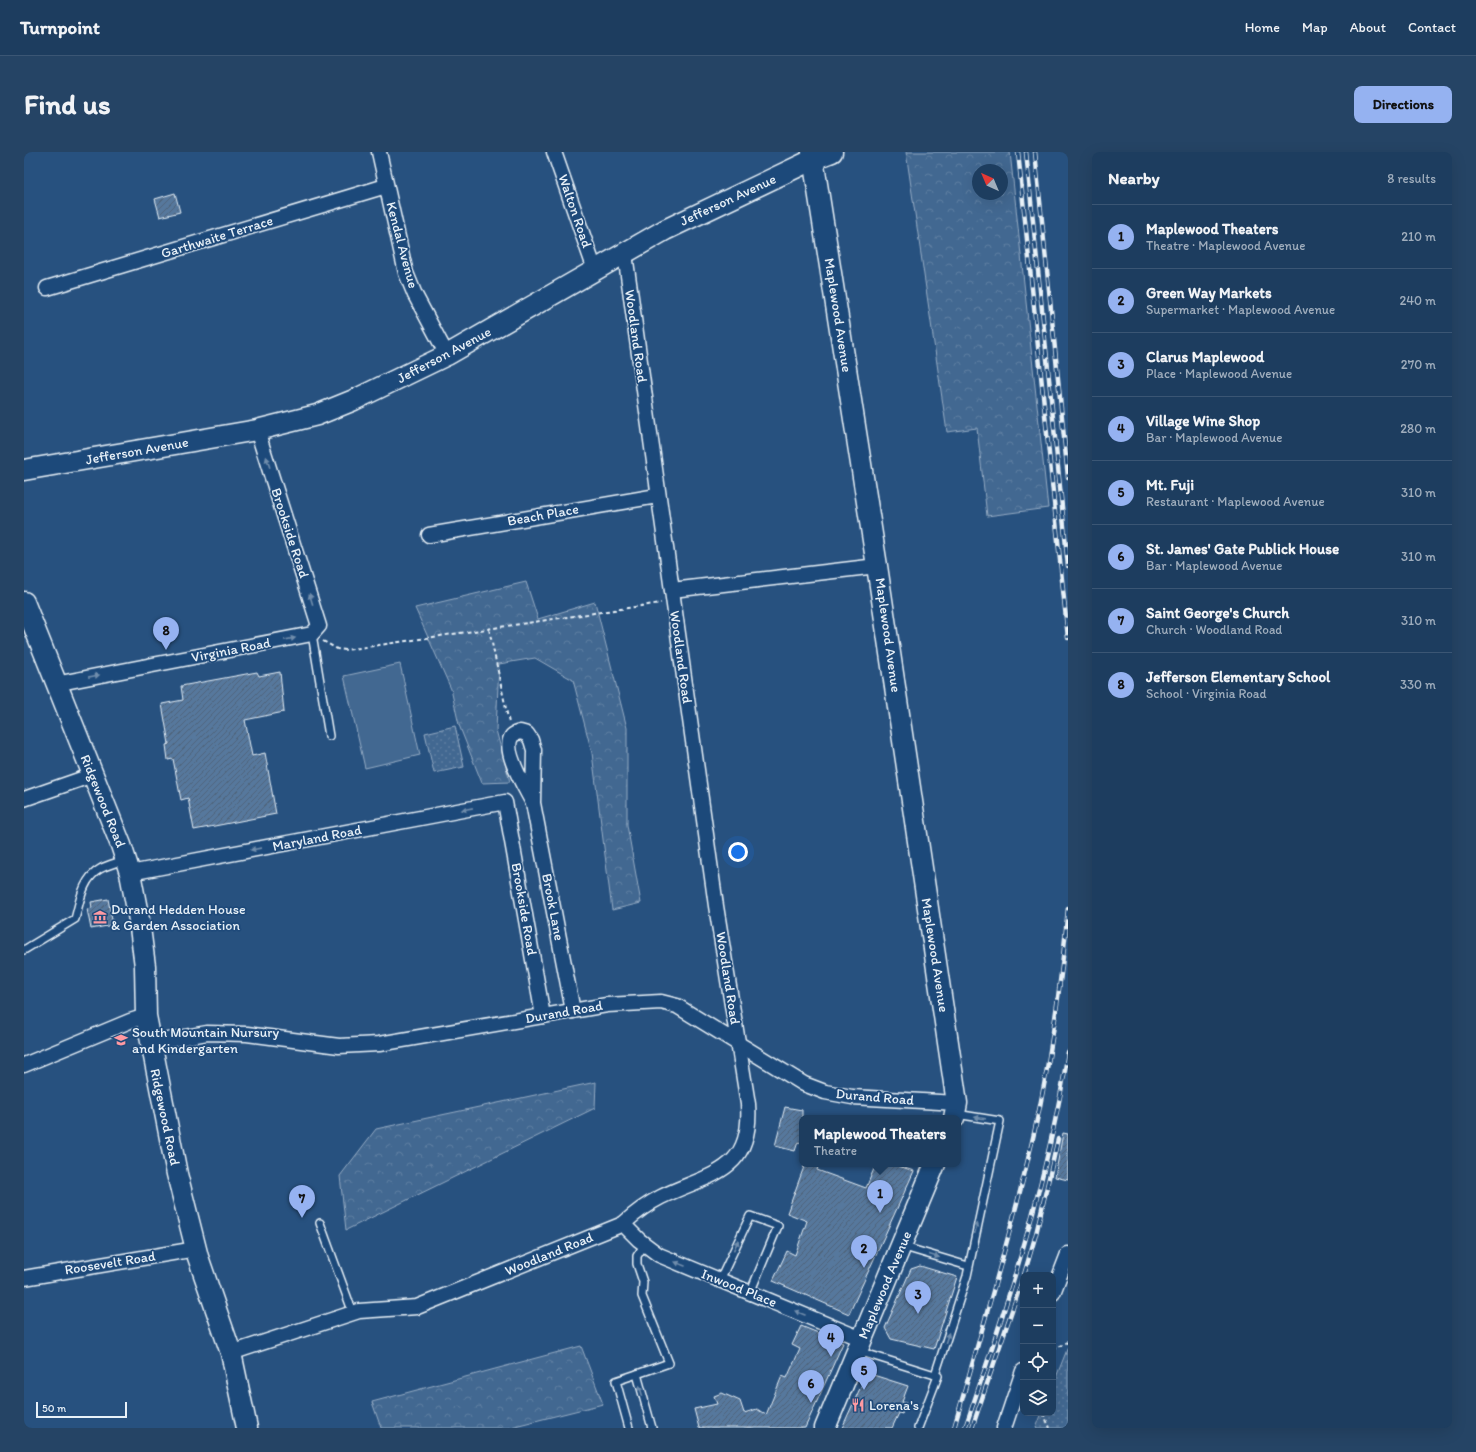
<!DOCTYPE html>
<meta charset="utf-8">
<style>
body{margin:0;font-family:Itim,sans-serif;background:#254465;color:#f1f3f6}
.controls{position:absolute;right:12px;bottom:12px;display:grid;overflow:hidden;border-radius:8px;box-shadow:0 4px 16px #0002}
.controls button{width:36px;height:36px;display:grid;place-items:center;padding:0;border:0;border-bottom:1px solid #3b5674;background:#1d3d5f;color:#f1f3f6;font:20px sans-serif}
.compass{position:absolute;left:948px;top:12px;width:36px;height:36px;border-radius:50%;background:#1d3d5f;box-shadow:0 4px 16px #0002;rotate:316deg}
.scale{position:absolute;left:12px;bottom:10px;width:91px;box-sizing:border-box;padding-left:4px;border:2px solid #e8f1f8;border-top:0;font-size:11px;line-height:14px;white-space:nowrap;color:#e8f1f8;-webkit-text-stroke:3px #1f4a7a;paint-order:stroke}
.you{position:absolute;left:714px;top:700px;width:14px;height:14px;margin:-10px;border:3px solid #fff;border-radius:50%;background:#1a73e8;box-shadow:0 0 0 6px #1a73e833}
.badge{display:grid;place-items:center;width:26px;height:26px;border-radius:50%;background:#95b2f1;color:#111;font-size:13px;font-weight:700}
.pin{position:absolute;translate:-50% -33px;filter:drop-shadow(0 1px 2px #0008)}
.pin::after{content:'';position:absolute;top:21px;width:14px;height:12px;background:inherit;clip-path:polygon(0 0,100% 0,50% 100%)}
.popup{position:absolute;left:775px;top:963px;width:162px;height:52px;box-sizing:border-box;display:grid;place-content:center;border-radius:8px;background:#1d3d5f;filter:drop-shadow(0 1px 3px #0005);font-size:13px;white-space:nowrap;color:#a0aebd}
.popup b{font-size:15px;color:#f1f3f6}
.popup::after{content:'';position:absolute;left:50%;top:100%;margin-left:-8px;border:8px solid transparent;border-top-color:#1d3d5f}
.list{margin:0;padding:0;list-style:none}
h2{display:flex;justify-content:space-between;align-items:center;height:52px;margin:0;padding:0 16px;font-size:17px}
h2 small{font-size:13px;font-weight:400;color:#a0aebd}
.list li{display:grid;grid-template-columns:26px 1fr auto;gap:12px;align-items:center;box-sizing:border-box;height:64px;padding:0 16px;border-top:1px solid #3b5674}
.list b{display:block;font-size:15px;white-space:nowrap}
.list p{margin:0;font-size:13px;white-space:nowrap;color:#a0aebd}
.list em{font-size:13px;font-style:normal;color:#a0aebd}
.icon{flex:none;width:22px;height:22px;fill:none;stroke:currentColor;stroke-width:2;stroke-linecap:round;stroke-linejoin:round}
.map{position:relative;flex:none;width:1044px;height:1276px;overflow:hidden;border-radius:8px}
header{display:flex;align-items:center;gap:24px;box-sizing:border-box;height:56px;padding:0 20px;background:#1d3d5f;border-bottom:1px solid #3b5674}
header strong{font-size:19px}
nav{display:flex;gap:22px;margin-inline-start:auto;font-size:14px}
.intro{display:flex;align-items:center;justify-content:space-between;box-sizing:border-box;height:96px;padding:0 24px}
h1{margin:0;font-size:28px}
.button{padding:10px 18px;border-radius:8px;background:#95b2f1;color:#111;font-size:14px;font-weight:700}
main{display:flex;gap:24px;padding:0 24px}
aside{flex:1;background:#1d3d5f;border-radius:8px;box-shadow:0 4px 16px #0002}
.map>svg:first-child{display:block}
</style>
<header>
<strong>Turnpoint</strong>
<nav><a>Home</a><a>Map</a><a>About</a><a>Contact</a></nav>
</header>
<div class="intro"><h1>Find us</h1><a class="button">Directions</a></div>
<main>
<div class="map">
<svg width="1044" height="1276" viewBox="0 0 1044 1276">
<defs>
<pattern id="forest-crowns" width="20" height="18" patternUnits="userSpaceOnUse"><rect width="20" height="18" fill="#436891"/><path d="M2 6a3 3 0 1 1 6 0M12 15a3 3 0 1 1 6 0" fill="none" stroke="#5e7ea1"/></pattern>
<pattern id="park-dots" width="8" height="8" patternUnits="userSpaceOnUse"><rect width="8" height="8" fill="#436891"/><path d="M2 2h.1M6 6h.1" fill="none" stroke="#5e7ea1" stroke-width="1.8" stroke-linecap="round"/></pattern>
<pattern id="building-hatch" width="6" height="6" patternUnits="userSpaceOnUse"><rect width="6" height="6" fill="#57789d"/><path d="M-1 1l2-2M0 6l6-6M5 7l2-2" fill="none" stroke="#4f6278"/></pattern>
</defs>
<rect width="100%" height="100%" fill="#27517f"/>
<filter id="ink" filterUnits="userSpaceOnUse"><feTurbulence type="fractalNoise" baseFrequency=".025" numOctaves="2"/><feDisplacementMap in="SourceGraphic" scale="8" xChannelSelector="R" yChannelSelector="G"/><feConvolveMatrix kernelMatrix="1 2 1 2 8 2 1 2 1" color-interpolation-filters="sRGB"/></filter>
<g filter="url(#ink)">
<path fill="#436891" stroke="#96acc4" d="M 376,512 L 396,603 L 341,616 L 320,524 Z"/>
<g fill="url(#forest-crowns)" stroke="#96acc4" fill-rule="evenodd">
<path d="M 882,0 L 986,0 L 1024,356 L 963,364 L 953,276 L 923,280 ZM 954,18 L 978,18 L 978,42 L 954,42 Z"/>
<path d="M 502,430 L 514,467 L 571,450 L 603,576 L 603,673 L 617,751 L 588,758 L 568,601 L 549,528 L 511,506 L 475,512 L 472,578 L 486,630 L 458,631 L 435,573 L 427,537 L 391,456 Z"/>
<path d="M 572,930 L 571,956 L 322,1078 L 316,1024 L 352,977 Z"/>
<path d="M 557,1194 L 579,1252 L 483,1276 L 357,1276 L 348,1250 Z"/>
</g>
<g fill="url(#park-dots)" stroke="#96acc4">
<path d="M 431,574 L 440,615 L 410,621 L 401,581 Z"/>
<path d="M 1044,1195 L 1044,1276 L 1012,1276 L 1018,1261 L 1029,1261 L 1029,1233 Z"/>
</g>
<g fill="url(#building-hatch)" stroke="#e8f1f8">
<path d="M 151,41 L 156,60 L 136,65 L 131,47 Z"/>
<path d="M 233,520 L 235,524 L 256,520 L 260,560 L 221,568 L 228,604 L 241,601 L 252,662 L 170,678 L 164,646 L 157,648 L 149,607 L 144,608 L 142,593 L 145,592 L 138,552 L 159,548 L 157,534 Z"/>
<path d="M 84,747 L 89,773 L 67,777 L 63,757 L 68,756 L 67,750 Z"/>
<path d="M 761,955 L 778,958 L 778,992 L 774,990 L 771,999 L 751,994 Z"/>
<path d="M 1039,981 L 1044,982 L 1044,1028 L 1031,1025 Z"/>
<path d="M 781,1012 L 795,1012 L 793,1018 L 842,1036 L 852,1012 L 868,1012 L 890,1019 L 825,1162 L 749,1129 L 763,1099 L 771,1103 L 783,1069 L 763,1061 Z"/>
<path d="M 896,1114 L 933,1125 L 910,1197 L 867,1187 L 861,1176 L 887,1117 Z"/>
<path d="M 777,1174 L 819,1191 L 781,1276 L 675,1276 L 670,1257 L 693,1252 L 690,1244 L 698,1241 L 716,1249 L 720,1261 L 733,1257 L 742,1263 L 758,1224 L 763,1226 L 776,1197 L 768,1193 Z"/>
<path d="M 843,1221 L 884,1234 L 878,1250 L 882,1251 L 878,1262 L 875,1261 L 868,1276 L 818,1276 Z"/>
</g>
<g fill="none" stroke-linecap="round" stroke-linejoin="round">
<g stroke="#e8f1f8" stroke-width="10">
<g id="lane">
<path d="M 288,482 L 305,584"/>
<path d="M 0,798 L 51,767 C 56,750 58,727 76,717 C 83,713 92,711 100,708"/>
<path d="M 296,1071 L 329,1161"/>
<path d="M 877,1094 L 944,1114"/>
<path d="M 696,1128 L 726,1064 L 754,1074 L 726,1141"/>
<path d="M 834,1199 L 914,1224 L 894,1276"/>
<path d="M 613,1222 L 645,1211 L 618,1144 L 619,1130 L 613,1112 L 613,1104 L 621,1092"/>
<path d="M 911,1223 L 943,1124 L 976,969 L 932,962"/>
<path d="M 605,1276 L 592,1229 L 613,1222 L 628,1276"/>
</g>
</g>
<g stroke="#e8f1f8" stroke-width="17">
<g id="street">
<path d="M 355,0 L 382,121 L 391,143 L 423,203"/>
<path d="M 530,0 L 571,118"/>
<path d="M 23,136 L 362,34"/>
<path d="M 405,383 L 633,344"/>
<path d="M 648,438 L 853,414"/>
<path d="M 31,532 L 288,482 L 295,474 L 233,278"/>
<path d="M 0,647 L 69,623"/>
<path d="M 509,651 C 502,637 477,598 488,584 C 489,582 493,581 496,580 L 503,582 L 507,588 L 510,598 L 509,651 L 549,859"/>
<path d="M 106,721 L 481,650 L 519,864"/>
<path d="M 127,891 L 183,881 L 223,882 L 315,894 L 355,892 L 583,853 L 637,850 L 653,854 L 780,932 L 801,940 L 828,945 L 933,951"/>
<path d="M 0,913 L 106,869 L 122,864"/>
<path d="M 599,1072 L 615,1088 L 635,1103 L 838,1187"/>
<path d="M 0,1126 L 172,1097"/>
<path d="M 1029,1141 L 1044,1102"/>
<path d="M 207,1201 L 335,1159 L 393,1155 L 599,1072 C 611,1061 623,1052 637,1045 C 686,1021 729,1021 724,952 L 692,754 L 601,102"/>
<path d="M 980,1276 L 999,1219"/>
</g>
</g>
<g stroke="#e8f1f8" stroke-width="23">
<g id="secondary">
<path d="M 788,0 L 853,414 L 933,951 L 930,966"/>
<path d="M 0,318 L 233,278 L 293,263 L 330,248 L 423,203 L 641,78 L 790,7 L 808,0"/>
<path d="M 0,450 L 97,693 L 106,721 L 115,768 L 121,814 L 122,864 L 153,1022 L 174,1105 L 207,1201 L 223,1276"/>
<path d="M 801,1276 L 911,1012"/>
</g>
</g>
<g stroke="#e8f1f8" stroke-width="2" stroke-dasharray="4 3" stroke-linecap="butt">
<path d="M 465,477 L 485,571"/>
<path d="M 299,489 L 313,497 L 322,498 L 637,451"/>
<path d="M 1029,1198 L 1044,1190"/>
<path d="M 1019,1261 L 1026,1276"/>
</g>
<use href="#lane" stroke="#1f4a7a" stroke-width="7"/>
<use href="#street" stroke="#1f4a7a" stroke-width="14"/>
<use href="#secondary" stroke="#1f4a7a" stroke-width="20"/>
<g stroke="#e8f1f8" stroke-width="4.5">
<g id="rail">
<path d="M 994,0 L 1044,486"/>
<path d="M 1002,0 L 1044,414"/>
<path d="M 1011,0 L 1044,325"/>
<path d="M 1000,1123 L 1012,1082 L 1034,987"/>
<path d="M 930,1276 C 960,1169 993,1063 1016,954 C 1029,889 1038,822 1044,756"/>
<path d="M 941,1276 C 984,1151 1023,1030 1044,900"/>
<path d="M 948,1276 L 999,1126"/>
</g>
</g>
<use href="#rail" stroke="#1f4a7a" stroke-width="3" stroke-dasharray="9" stroke-linecap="butt"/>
</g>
<defs><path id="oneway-solid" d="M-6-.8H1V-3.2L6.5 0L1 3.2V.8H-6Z"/></defs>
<g fill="#6f8dac">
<use href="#oneway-solid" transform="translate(244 310) rotate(-108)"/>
<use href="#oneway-solid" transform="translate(287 447) rotate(-107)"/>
<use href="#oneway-solid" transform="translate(266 487) rotate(-11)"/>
<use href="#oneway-solid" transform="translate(70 524) rotate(-11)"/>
<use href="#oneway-solid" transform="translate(443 657) rotate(169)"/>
<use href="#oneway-solid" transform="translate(232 697) rotate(169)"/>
<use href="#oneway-solid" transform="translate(956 966) rotate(-172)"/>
<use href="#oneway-solid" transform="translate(952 1076) rotate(-77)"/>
<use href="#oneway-solid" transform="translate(712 1093) rotate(-65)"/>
<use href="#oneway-solid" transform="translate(910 1104) rotate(16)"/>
<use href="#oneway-solid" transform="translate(656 1112) rotate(-158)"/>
<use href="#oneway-solid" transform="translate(776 1161) rotate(-158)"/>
<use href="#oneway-solid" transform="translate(923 1186) rotate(-72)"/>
<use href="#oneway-solid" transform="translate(617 1239) rotate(-106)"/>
</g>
</g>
<defs>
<g id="museum-bare" transform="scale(1.08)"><path d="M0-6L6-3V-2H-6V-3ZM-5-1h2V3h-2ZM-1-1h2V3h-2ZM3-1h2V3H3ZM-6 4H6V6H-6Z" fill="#ff9aa2" stroke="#1f4a7a" stroke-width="2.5" paint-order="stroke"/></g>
<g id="school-bare" transform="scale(1.08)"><path d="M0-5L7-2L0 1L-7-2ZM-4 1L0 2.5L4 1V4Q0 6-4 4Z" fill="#ff9aa2" stroke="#1f4a7a" stroke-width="2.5" paint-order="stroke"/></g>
<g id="restaurant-bare" transform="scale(1.08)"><path d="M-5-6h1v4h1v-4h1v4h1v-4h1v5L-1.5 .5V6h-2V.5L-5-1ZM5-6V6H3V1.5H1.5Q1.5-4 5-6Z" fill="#ff9aa2" stroke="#1f4a7a" stroke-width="2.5" paint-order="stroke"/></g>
</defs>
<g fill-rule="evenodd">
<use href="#museum-bare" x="76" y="765"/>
<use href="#school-bare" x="97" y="888"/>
<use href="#restaurant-bare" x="834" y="1253"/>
</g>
<g text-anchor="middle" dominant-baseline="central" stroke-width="3.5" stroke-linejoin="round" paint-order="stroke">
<g font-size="14" fill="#e8f1f8" stroke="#1f4a7a">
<text transform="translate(704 48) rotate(-25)">Jefferson Avenue</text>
<text transform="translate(551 59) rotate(71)">Walton Road</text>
<text transform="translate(193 85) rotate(-17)">Garthwaite Terrace</text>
<text transform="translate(378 93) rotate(75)">Kendal Avenue</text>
<text transform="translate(814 163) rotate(81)">Maplewood Avenue</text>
<text transform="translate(612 184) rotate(82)">Woodland Road</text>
<text transform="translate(420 203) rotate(-28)">Jefferson Avenue</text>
<text transform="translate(113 299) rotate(-10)">Jefferson Avenue</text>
<text transform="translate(519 363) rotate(-10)">Beach Place</text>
<text transform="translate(266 381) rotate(72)">Brookside Road</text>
<text transform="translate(864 483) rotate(82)">Maplewood Avenue</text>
<text transform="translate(207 498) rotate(-11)">Virginia Road</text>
<text transform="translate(657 505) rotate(82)">Woodland Road</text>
<text transform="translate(79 649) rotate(68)">Ridgewood Road</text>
<text transform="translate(293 686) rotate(-11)">Maryland Road</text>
<text transform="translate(529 755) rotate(79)">Brook Lane</text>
<text transform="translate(500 757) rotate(80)">Brookside Road</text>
<text transform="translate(911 803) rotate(81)">Maplewood Avenue</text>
<text transform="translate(704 826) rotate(81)">Woodland Road</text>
<text transform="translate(540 860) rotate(-10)">Durand Road</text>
<text transform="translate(851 945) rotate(5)">Durand Road</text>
<text transform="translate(141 965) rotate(78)">Ridgewood Road</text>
<text transform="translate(525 1102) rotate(-22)">Woodland Road</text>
<text transform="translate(86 1111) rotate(-9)">Roosevelt Road</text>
<text transform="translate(861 1133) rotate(-67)">Maplewood Avenue</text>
<text transform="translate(715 1136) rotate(22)">Inwood Place</text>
</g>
<g font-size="14" fill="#e8f1f8" stroke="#1f4a7a" text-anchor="start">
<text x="87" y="757">Durand Hedden House<tspan x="87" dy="16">&amp; Garden Association</tspan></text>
<text x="108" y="880">South Mountain Nursury<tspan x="108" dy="16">and Kindergarten</tspan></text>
<text x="845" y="1253">Lorena's</text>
</g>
</g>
</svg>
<div class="controls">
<button>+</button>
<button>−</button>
<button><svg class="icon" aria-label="locate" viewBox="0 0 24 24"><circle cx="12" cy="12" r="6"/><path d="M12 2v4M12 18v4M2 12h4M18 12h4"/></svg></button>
<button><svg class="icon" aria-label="layers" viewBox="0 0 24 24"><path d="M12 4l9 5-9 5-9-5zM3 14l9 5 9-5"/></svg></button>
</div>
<svg class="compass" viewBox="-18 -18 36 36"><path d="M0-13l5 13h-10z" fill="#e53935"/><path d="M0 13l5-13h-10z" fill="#a0aebd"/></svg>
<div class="scale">50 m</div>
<div class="you"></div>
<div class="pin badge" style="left:856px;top:1061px">1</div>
<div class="popup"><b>Maplewood Theaters</b>Theatre</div>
<div class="pin badge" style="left:840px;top:1116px">2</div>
<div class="pin badge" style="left:894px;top:1162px">3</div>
<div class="pin badge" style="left:807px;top:1205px">4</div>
<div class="pin badge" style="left:840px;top:1238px">5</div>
<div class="pin badge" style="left:787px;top:1251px">6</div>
<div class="pin badge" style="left:278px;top:1066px">7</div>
<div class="pin badge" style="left:142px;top:498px">8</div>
</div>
<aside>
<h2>Nearby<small>8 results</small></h2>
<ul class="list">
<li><span class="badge">1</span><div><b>Maplewood Theaters</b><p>Theatre · Maplewood Avenue</p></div><em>210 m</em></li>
<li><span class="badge">2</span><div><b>Green Way Markets</b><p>Supermarket · Maplewood Avenue</p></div><em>240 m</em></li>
<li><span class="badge">3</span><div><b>Clarus Maplewood</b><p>Place · Maplewood Avenue</p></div><em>270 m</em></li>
<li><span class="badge">4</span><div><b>Village Wine Shop</b><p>Bar · Maplewood Avenue</p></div><em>280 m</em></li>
<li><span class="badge">5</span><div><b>Mt. Fuji</b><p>Restaurant · Maplewood Avenue</p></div><em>310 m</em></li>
<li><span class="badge">6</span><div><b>St. James' Gate Publick House</b><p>Bar · Maplewood Avenue</p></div><em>310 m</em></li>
<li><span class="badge">7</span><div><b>Saint George's Church</b><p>Church · Woodland Road</p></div><em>310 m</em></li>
<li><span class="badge">8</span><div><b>Jefferson Elementary School</b><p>School · Virginia Road</p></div><em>330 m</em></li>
</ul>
</aside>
</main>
